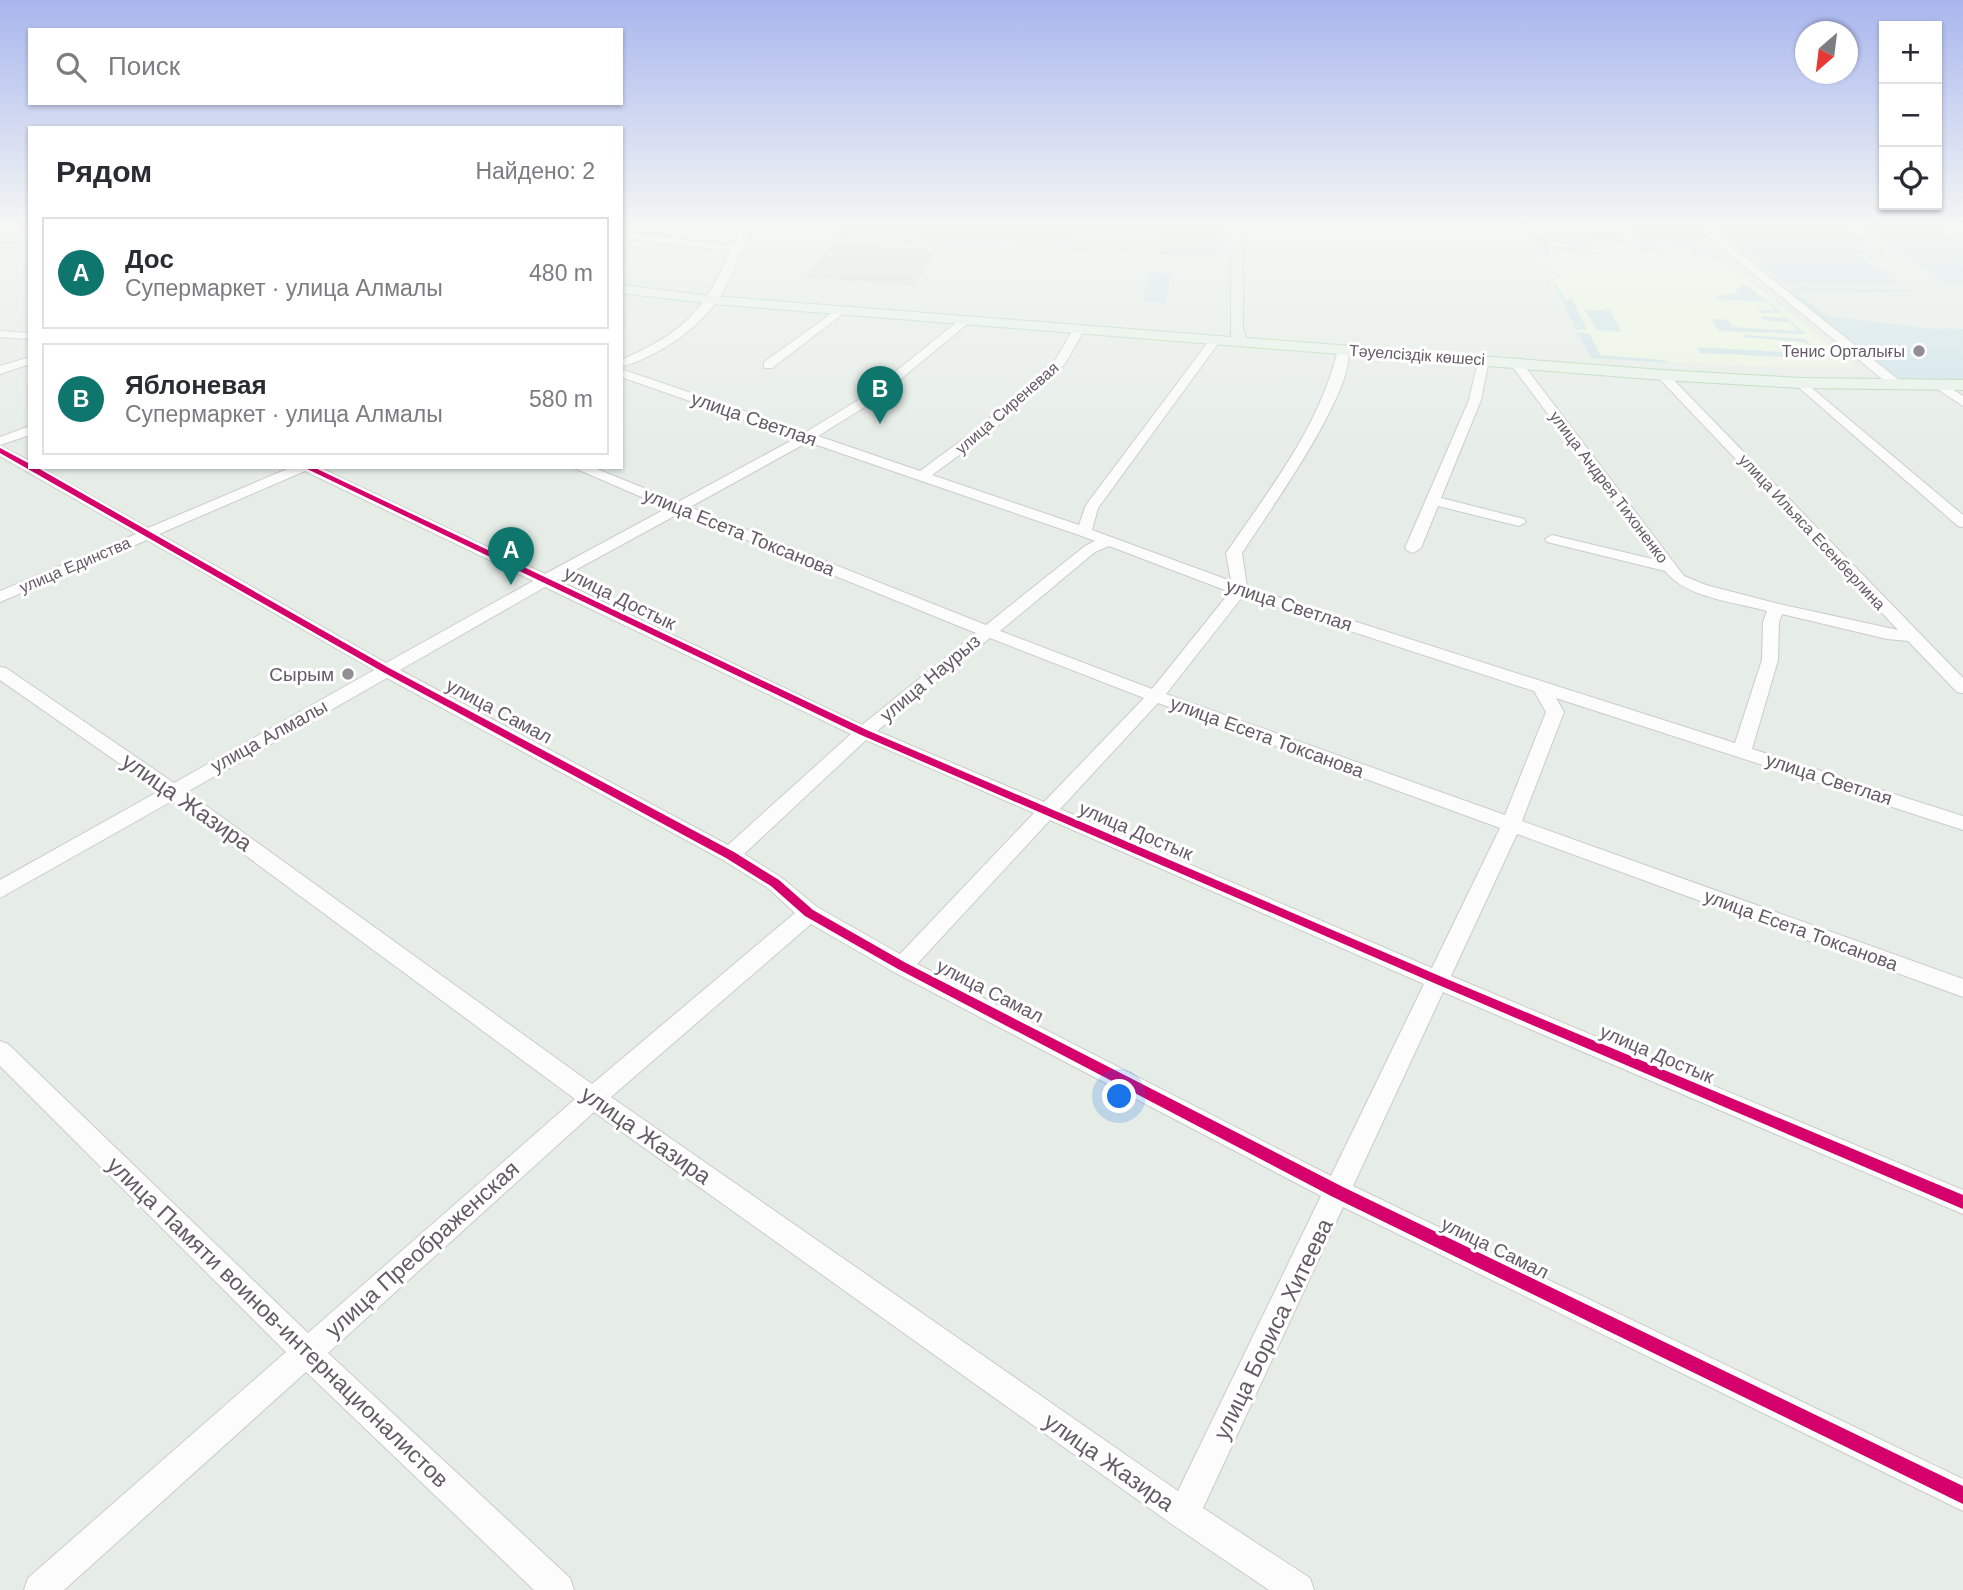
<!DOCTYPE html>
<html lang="ru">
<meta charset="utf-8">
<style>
body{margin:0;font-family:Helvetica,sans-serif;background:#f2f2f3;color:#2b2b33}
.controls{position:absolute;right:21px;top:21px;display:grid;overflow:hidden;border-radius:0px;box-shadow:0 2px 5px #0004}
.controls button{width:63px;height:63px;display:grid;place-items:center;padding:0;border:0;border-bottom:2px solid #e1e1e2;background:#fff;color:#2b2b33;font:35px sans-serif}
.compass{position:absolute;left:1795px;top:21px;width:63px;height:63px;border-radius:50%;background:#fff;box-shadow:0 2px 5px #0004;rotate:208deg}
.you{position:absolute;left:1120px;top:1097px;width:24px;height:24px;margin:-18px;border:5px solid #fff;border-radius:50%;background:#1a73e8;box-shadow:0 0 0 10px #1a73e833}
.badge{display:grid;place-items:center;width:46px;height:46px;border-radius:50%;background:#0f766e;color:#fff;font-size:23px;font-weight:700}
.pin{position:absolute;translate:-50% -58px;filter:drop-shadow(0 2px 4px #0008)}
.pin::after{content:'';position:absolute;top:37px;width:24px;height:21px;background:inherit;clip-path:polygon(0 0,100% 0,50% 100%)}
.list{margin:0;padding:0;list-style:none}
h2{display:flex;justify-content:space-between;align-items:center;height:91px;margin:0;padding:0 28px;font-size:30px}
h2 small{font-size:23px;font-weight:400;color:#7c7c81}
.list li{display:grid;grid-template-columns:46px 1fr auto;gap:21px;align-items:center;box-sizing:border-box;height:112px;margin:0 14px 14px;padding:0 14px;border:2px solid #e1e1e2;border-radius:0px}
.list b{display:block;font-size:26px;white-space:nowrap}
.list p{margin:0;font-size:23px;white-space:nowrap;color:#7c7c81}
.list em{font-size:23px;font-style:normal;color:#7c7c81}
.icon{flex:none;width:38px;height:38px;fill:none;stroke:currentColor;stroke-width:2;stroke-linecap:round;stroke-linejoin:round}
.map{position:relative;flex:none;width:1963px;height:1590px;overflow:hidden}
.search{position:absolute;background:#fff;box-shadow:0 2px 5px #0004;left:28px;top:28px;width:595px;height:77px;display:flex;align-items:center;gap:18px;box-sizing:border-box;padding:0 24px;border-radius:0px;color:#7c7c81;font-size:26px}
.panel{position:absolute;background:#fff;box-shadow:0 2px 5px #0004;left:28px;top:126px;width:595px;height:343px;border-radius:0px}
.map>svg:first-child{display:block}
</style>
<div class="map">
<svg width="1963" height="1590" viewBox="0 0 1963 1590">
<rect width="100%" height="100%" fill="#e6ede7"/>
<g fill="#d5dfd7">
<path d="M 843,227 L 929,227 L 920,243 L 835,239 Z"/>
<path d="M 958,227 L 1202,227 L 1200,256 L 949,243 Z"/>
<path d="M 832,244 L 936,250 L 914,285 L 805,278 Z"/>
</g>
<path fill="#ecf6e2" d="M 1533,236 L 1693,236 L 1857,367 L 1769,367 L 1591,358 L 1543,267 Z"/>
<g fill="#cfe3e9">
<path d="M 929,227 L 1053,227 L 1084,241 L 1069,241 L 1079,248 L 1085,244 L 1091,249 L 921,242 Z"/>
<path d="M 1163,227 L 1174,231 L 1172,227 L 1223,227 L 1222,258 L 1105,252 L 1169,254 L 1195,246 L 1181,240 L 1185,236 L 1176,231 L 1182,234 L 1178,239 L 1154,230 Z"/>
<path d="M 1627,227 L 1694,227 L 1712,239 L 1698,240 L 1752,283 L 1715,256 L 1695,255 L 1689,248 L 1660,246 L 1664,253 L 1642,251 Z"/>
<path d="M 1715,227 L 1846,227 L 1886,254 L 1858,254 L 1899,284 L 1785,283 Z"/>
<path d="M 1858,227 L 1871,229 L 1864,227 L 1942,227 L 1949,234 L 1939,234 L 1931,229 L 1937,234 L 1922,234 L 1950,235 L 1963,242 L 1963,284 L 1945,284 Z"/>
<path d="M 1621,232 L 1627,243 L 1584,239 L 1587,246 L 1599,246 L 1601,250 L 1579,248 L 1581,251 L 1603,254 L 1554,251 L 1553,247 L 1568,247 L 1566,242 L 1546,241 L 1551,254 L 1539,254 L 1533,236 L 1541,233 Z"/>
<path d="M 1540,256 L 1565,299 L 1572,299 L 1587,329 L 1576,330 Z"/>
<path d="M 1149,272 L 1171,273 L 1166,303 L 1143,302 Z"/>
<path d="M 1741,285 L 1748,286 L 1782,313 L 1760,313 L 1757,310 L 1774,310 L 1767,302 L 1718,299 L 1716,296 L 1734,294 Z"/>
<path d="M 1798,287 L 1914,290 L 1916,292 L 1804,292 L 1800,295 L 1827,316 L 1927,328 L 1963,329 L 1963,380 L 1905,380 L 1891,375 L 1789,293 L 1789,290 Z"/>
<path d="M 1605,308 L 1610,310 L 1621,332 L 1597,330 L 1585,310 L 1606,310 Z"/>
<path d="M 1761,316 L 1786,318 L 1806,334 L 1719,331 L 1711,319 L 1728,320 L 1733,327 L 1797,331 L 1790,322 L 1765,321 Z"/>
<path d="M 1577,332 L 1590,334 L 1600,355 L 1663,360 L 1670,363 L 1591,358 Z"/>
<path d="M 1744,335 L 1805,339 L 1826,359 L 1700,353 L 1697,347 L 1814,354 L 1804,342 L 1741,337 Z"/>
</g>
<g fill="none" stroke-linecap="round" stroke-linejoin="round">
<g stroke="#cbcbcb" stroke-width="2">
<g id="minor">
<path d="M 741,227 L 751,227 C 741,249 734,273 722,293 C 702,327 659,356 621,367 L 621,360 C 681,334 706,311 730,251 L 621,238 L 621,232 L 733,246 Z"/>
<path d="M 1696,227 L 1707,227 L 1900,381 L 1900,387 L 1892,387 Z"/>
<path d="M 839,308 L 848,310 L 772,368 L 764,368 L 764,362 Z"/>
<path d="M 962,318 L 972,320 L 873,402 L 818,436 L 920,471 L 981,426 L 1056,359 L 1075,326 L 1083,326 L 1085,328 L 1065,364 L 991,432 L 932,475 L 1079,525 L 1086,505 L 1212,337 L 1220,337 L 1220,341 L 1098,508 L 1092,530 L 1231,581 L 1226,553 C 1270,489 1319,427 1338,350 L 1348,348 C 1358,388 1266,516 1242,553 L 1247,587 L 1735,743 L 1762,660 L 1763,622 L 1767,611 C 1735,602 1686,598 1665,571 L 1547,542 L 1545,539 L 1552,535 L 1657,560 L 1512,366 L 1512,360 L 1520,360 L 1684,576 L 1706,585 L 1779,604 L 1898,630 L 1656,375 L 1666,372 L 1963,678 L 1963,693 L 1957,692 L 1908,641 L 1887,639 L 1782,614 L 1779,622 L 1778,660 L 1752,749 L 1963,816 L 1963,830 L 1556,698 L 1564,712 L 1522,821 L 1963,979 L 1963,997 L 1517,834 L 1451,976 L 1963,1190 L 1963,1214 L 1443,992 L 1353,1186 L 1963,1479 L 1963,1511 L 1343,1207 L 1203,1508 L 1310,1578 L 1314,1590 L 1269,1590 L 1173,1525 L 594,1112 L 328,1353 L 570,1578 L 574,1590 L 534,1590 L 306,1372 L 64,1590 L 24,1590 L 28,1578 L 286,1352 L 0,1066 L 0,1041 L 8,1044 L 308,1333 L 575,1099 L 172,801 L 0,898 L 0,880 L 159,791 L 0,680 L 0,667 L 6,668 L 174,783 L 374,670 L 147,540 L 0,602 L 0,591 L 136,534 L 0,456 L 0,446 L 30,461 L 30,467 L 40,467 L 148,528 L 292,467 L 318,467 L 545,574 L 667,508 L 572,467 L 592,467 L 678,502 L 796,438 L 621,377 L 621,369 L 806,432 L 865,396 ZM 808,442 L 1079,535 L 1095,541 L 1085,546 L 986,625 L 690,507 ZM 305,471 L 533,581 L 386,663 L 159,534 ZM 680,513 L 976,633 L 862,725 L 557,580 ZM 1109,546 L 1230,592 L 1152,689 L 1000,631 L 1095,552 ZM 545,587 L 851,734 L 728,845 L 400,670 ZM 1243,596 L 1534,691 L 1546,712 L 1505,815 L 1166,694 ZM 990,638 L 1144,698 L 1044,802 L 877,731 ZM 387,678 L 723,860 L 768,888 L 795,913 L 592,1084 L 187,792 ZM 1158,703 L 1500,828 L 1432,968 L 1060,809 ZM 866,740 L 1034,813 L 900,954 L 817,907 L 782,878 L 744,854 ZM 1050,820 L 1424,984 L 1331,1176 L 917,964 ZM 811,924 L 894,972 L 1321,1196 L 1178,1491 L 611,1097 Z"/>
<path d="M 0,331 L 30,333 L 30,339 L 0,337 Z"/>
<path d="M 30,357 L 30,364 L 0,374 L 0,366 Z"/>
<path d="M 1479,357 L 1489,360 L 1481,400 L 1441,498 L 1524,519 L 1526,522 L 1519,526 L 1438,506 L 1421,548 L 1413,553 L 1408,551 L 1405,548 L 1469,400 Z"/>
<path d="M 1801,379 L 1963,515 L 1963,527 L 1958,526 L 1797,386 L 1795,383 Z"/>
<path d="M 1940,381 L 1963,396 L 1963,406 L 1936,388 L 1934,385 Z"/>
<path d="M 30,426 L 30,435 L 0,445 L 0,437 Z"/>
</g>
</g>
<g stroke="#b2d7b4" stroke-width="2">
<g id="major">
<path d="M 1231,227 L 1243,227 L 1243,328 L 1246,338 L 1662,370 L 1801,378 L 1963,380 L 1963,390 L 1801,388 L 1662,380 L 713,304 L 621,293 L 621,285 L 713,296 L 1231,337 Z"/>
<path d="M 30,234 L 30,242 L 0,243 L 0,235 Z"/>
</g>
</g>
<use href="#minor" fill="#fbfcfb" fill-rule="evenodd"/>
<use href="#major" fill="#e8f3ea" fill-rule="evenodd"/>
<g stroke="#fff" stroke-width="5">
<g id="cycleway">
<path d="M 0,448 L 30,464 L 30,467 L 36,467 L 389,668 L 734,852 L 779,880 L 813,910 L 906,963 L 1343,1187 L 1963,1486 L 1963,1504 L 1333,1197 L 898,969 L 805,916 L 771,886 L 726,858 L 383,672 L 0,453 Z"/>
<path d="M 303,467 L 313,467 L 869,731 L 1442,977 L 1963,1195 L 1963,1209 L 1434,983 L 861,735 Z"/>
</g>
</g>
<use href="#cycleway" fill="#d6006c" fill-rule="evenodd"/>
</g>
<linearGradient id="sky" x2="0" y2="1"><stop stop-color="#a9b6ee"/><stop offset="0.5" stop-color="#f4f7f4"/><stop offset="1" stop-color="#f4f7f4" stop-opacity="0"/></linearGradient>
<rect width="1963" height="450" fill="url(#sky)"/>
<g fill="#928e93" stroke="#fff" stroke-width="2.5">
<circle cx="1919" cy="351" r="7"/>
<circle cx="348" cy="674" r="7"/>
</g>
<g text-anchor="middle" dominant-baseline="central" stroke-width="6" stroke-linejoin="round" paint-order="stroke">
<g font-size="16" fill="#655b66" stroke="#fff" text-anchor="end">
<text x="1905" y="351">Тенис Орталығы</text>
</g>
<g font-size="16" fill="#655b66" stroke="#fff">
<text transform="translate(1417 355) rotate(4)">Тәуелсіздік көшесі</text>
<text transform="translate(1007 408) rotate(-41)">улица Сиреневая</text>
<text transform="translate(1609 487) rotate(53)">улица Андрея Тихоненко</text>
<text transform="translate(1812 532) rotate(47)">улица Ильяса Есенберлина</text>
<text transform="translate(75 565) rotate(-23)">улица Единства</text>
</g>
<g font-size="19" fill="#655b66" stroke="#fff">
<text transform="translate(754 419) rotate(19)">улица Светлая</text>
<text transform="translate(739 532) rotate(22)">улица Есета Токсанова</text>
<text transform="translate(620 598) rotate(26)">улица Достык</text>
<text transform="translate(1289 605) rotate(18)">улица Светлая</text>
<text transform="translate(930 678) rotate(-40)">улица Наурыз</text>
<text transform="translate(499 711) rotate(28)">улица Самал</text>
<text transform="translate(269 736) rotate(-29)">улица Алмалы</text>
<text transform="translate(1267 737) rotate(20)">улица Есета Токсанова</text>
<text transform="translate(1829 779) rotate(18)">улица Светлая</text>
<text transform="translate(1136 831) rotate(23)">улица Достык</text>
<text transform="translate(1801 930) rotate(20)">улица Есета Токсанова</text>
<text transform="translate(990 991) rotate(27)">улица Самал</text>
<text transform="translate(1657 1054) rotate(23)">улица Достык</text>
<text transform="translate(1495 1248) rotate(26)">улица Самал</text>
</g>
<g font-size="19" fill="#655b66" stroke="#fff" text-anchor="end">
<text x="334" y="674">Сырым</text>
</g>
<g font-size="23" fill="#655b66" stroke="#fff">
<text transform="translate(187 802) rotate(35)">улица Жазира</text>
<text transform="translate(646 1135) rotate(35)">улица Жазира</text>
<text transform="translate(422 1249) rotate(-42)">улица Преображенская</text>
<text transform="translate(278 1322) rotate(44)">улица Памяти воинов-интернационалистов</text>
<text transform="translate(1273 1329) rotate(-64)">улица Бориса Хитеева</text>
<text transform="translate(1109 1462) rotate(35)">улица Жазира</text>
</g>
</g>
</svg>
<div class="controls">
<button>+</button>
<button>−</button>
<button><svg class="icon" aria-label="locate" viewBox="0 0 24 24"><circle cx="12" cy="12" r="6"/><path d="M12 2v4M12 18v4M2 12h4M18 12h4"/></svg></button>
</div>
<svg class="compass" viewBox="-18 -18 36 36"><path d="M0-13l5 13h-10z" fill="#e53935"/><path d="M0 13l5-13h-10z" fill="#7c7c81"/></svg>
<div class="you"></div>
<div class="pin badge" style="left:511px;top:585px">A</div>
<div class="pin badge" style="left:880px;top:424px">B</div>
<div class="search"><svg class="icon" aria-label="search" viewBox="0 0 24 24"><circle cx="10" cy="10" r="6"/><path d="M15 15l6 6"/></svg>Поиск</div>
<section class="panel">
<h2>Рядом<small>Найдено: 2</small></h2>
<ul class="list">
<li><span class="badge">A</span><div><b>Дос</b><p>Супермаркет · улица Алмалы</p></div><em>480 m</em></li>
<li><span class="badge">B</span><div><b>Яблоневая</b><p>Супермаркет · улица Алмалы</p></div><em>580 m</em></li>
</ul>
</section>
</div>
